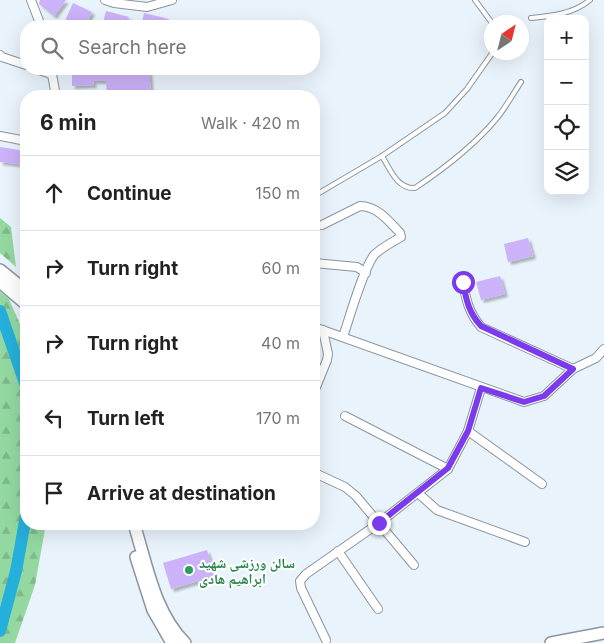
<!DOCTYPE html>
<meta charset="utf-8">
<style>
body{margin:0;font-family:Inter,"Noto Naskh Arabic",sans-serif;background:#f2f2f2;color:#222}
.controls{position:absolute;right:15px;top:15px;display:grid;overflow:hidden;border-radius:10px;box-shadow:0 5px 20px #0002}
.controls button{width:45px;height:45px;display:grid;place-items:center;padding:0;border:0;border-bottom:1px solid #e0e0e0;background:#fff;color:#222;font:25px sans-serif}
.compass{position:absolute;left:484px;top:15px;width:45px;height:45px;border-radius:50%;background:#fff;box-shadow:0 5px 20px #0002;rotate:35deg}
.stop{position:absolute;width:15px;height:15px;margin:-11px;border:4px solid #7c3aed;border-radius:50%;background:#fff}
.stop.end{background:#7c3aed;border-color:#fff;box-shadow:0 1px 5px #0008}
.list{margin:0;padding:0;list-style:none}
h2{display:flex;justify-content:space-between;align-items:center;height:65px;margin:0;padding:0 20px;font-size:21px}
h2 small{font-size:16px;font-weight:400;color:#767676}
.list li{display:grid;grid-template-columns:32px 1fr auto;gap:15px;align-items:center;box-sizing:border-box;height:75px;padding:0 20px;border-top:1px solid #e0e0e0}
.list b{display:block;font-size:19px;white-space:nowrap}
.list em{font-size:16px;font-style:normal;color:#767676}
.icon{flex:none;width:28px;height:28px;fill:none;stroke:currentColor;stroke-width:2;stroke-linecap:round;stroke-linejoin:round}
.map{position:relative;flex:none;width:604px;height:643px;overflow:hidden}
.search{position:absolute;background:#fff;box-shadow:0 5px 20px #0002;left:20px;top:20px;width:300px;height:55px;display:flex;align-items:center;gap:12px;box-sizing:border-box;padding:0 18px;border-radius:20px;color:#767676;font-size:19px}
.panel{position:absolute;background:#fff;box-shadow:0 5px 20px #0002;left:20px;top:90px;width:300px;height:440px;border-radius:20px}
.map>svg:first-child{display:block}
</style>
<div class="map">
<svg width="604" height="643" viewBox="0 0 604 643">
<defs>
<pattern id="forest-firs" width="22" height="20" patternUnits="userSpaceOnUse" patternTransform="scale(1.25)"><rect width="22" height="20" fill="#93d8a1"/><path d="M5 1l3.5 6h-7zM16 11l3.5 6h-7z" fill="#7eb98a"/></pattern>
<filter id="shadow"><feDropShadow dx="3" dy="3" stdDeviation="1" flood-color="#0004"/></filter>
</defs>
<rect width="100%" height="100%" fill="#e9f3fc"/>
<g fill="url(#forest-firs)">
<path d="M 0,218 L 11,227 L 16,267 L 0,253 Z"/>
<path d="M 0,292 L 9,299 L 26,338 L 26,524 L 46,524 L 35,585 L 15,643 L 0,643 Z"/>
</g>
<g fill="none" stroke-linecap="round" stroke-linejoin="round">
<g stroke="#25b0db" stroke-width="12">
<path d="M 0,311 L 26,386"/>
<path d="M 0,631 L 16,571 L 26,516"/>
</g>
</g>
<g fill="#ccb2f8" filter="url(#shadow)">
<path d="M 40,0 L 66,0 L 54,16 L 39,4 Z"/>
<path d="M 73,3 L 92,12 L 85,26 L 72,26 L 64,23 Z"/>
<path d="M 106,11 L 129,17 L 126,26 L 102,26 Z"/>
<path d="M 144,13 L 169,19 L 167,26 L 141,26 Z"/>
<path d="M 72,69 L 92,69 L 92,74 L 106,73 L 106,71 L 149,69 L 151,94 L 107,96 L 106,81 L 93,81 L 94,85 L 72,86 Z"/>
<path d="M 0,147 L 26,151 L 26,165 L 0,162 Z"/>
<path d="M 528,238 L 533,256 L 508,262 L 504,244 Z"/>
<path d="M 500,276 L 505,294 L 481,300 L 476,282 Z"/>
<path d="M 207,550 L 215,576 L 171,589 L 163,563 Z"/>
</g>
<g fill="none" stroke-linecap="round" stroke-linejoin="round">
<g stroke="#8c959e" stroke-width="6">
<g id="service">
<path d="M 475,0 L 492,23"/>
<path d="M 531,18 C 552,16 573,14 590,0"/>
<path d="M 382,156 C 390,169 397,189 415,188 C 445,168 474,146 497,118 C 506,107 513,94 521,82"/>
<path d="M 314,196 L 382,156 L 445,113 L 467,89 L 493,52"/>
</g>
</g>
<g stroke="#8c959e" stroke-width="10">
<g id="minor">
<path d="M 31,0 L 41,26"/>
<path d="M 105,0 L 114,3 L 147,7 L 172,0"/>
<path d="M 0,55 L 2,57 L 26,65"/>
<path d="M 36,69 L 51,74"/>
<path d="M 51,69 L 56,96"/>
<path d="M 0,136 L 26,141"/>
<path d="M 322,225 L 360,206 C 377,206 389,221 400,233 L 401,237 C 392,242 383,247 375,254 C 364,266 349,319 343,337"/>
<path d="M 314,263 L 357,267 L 366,273"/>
<path d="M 463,282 C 466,300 469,313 481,327 L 573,369"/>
<path d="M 314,327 L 524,402 L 544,396 L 573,369 L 596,358 L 604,349"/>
<path d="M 314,392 L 327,360 L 328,354 L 323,330"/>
<path d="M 345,416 L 448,469"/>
<path d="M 468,431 L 542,484"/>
<path d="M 317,474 L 345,487 L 356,496 L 414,565"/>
<path d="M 418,493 L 437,510 L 525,542"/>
<path d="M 338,551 L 378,609"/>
<path d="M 326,640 L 301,588 L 300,581 L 306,574 L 379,523 L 448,469 L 468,431 L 481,388"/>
</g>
</g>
<g stroke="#8c959e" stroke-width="14">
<g id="secondary">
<path d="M 0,270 L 26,291"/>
<path d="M 0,282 L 26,304"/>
<path d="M 134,524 C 147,565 154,612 185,643"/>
<path d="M 136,557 L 153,610 L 172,643"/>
<path d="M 551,643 L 604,633"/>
</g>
</g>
<use href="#service" stroke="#fff" stroke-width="4"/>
<use href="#minor" stroke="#fff" stroke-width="8"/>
<use href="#secondary" stroke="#fff" stroke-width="11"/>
</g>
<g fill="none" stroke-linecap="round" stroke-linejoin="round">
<path stroke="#7c3aed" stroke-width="6" d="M 379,523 L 448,468 L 468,431 L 481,388 L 524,402 L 544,396 L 573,369 L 481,326 C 469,313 466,300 463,282"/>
</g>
<circle fill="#2e9e5b" stroke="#fff" stroke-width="2" cx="189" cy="570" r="5"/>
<g text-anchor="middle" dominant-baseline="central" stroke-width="4" stroke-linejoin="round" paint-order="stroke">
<g font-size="14" font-weight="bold" fill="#27864d" stroke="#fff" text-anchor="start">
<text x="199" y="562">سالن ورزشی شهید<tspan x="199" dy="16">ابراهیم هادی</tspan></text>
</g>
</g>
</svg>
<div class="controls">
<button>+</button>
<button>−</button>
<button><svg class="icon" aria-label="locate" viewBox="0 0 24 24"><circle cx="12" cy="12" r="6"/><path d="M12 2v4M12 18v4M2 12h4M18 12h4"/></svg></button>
<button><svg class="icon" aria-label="layers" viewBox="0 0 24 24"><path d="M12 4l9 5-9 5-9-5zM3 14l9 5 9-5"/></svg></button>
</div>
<svg class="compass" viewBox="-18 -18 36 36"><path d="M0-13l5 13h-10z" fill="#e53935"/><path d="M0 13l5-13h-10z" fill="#767676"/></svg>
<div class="stop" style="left:463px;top:282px"></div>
<div class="stop end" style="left:379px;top:523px"></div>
<div class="search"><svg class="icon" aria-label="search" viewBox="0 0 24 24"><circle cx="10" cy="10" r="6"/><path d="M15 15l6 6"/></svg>Search here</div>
<section class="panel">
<h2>6 min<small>Walk · 420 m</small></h2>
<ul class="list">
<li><svg class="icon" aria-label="ahead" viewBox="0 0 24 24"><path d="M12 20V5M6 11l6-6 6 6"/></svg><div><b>Continue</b></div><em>150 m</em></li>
<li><svg class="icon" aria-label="right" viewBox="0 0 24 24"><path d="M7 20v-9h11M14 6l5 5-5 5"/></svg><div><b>Turn right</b></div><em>60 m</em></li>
<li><svg class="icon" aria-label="right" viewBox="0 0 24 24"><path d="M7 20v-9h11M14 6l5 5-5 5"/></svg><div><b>Turn right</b></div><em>40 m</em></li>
<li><svg class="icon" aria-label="left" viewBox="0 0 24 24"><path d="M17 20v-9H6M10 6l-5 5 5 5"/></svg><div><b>Turn left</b></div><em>170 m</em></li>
<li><svg class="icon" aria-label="arrive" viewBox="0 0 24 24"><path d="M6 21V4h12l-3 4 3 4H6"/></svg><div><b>Arrive at destination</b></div></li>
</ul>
</section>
</div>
